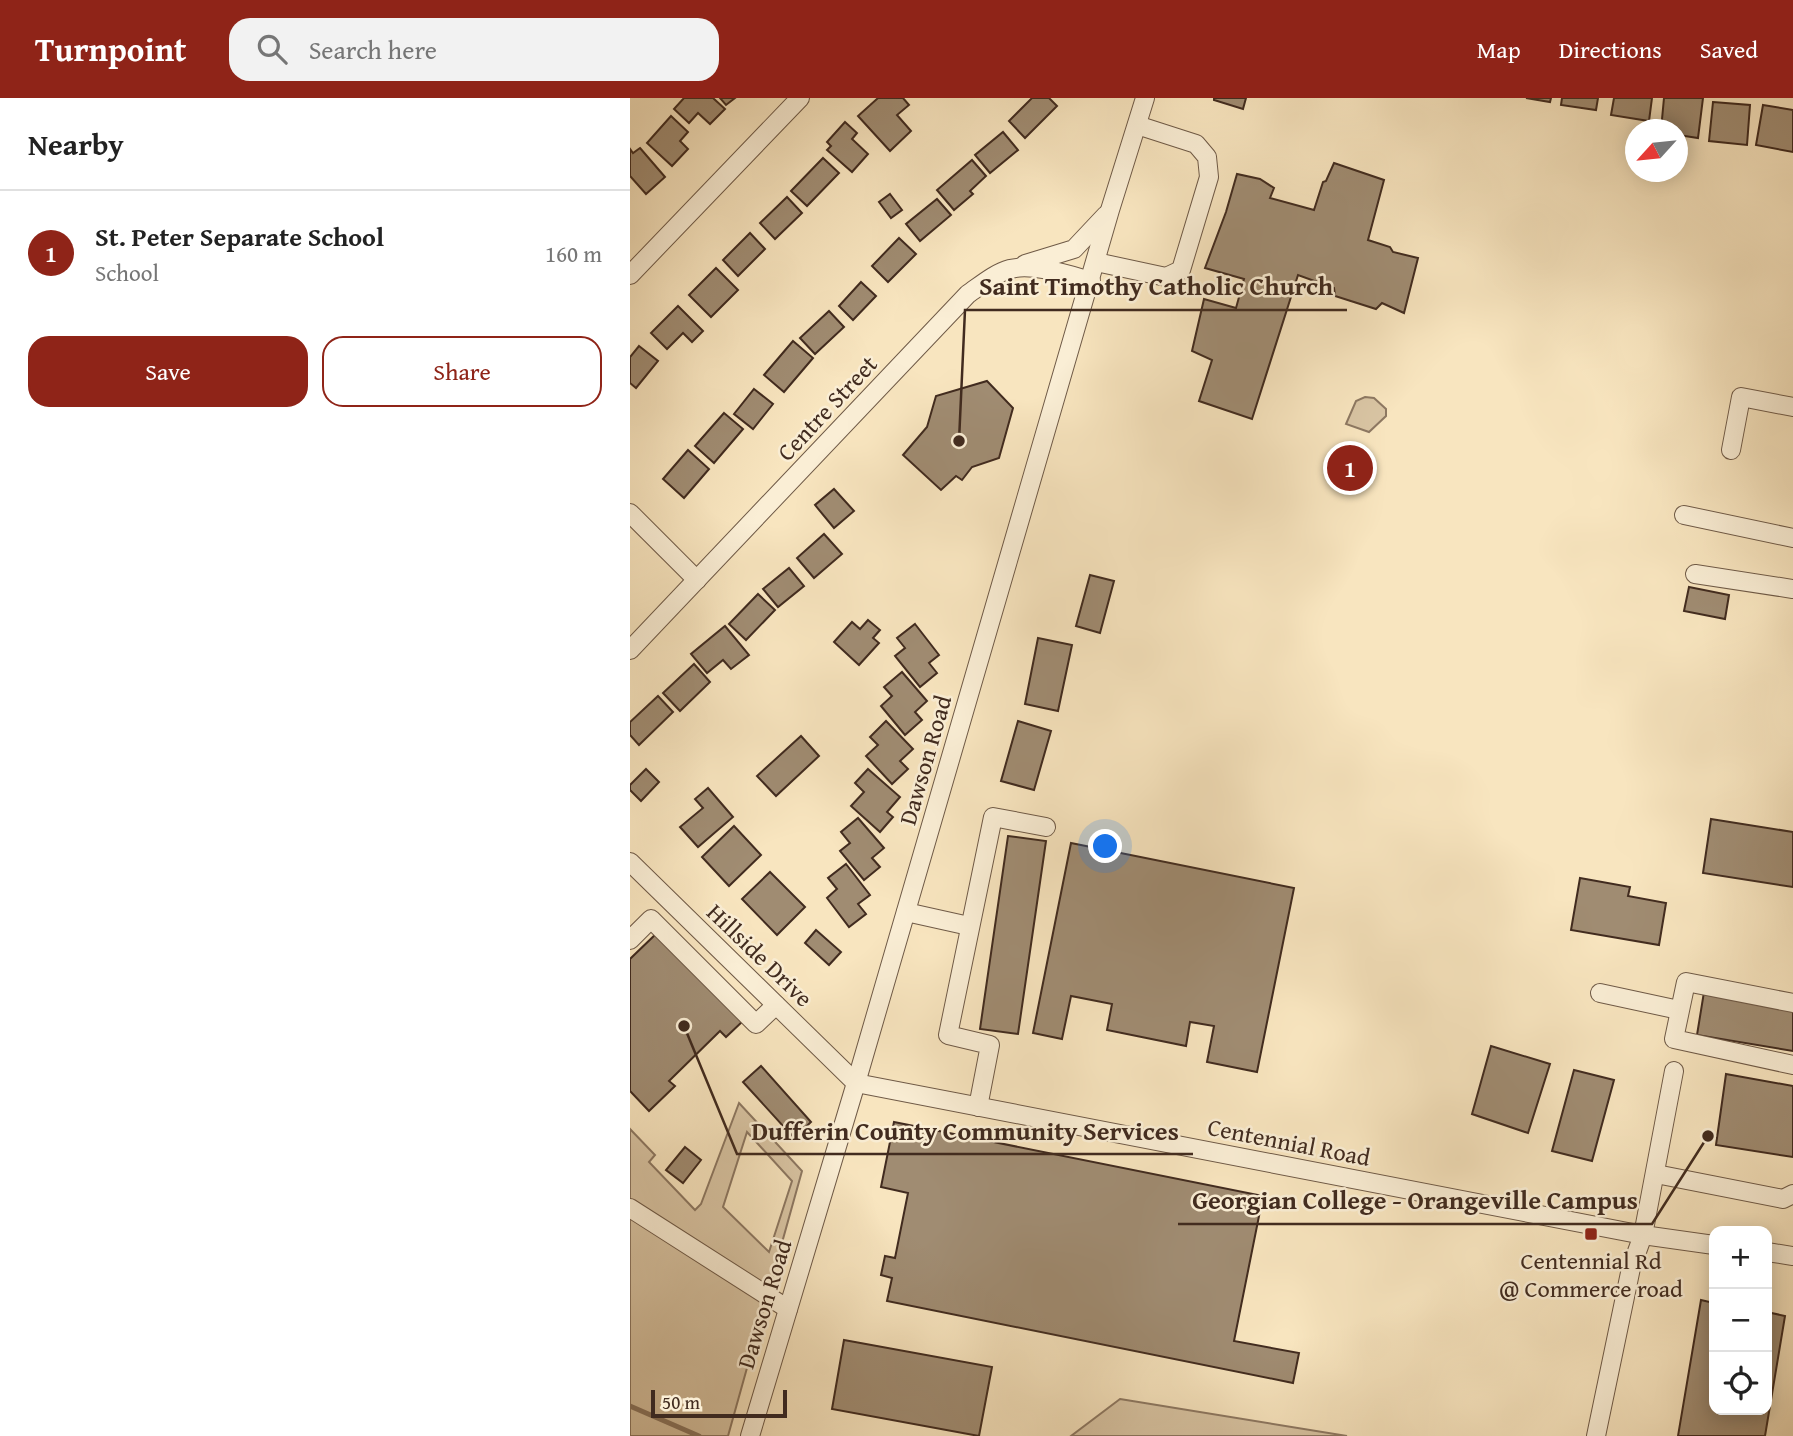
<!DOCTYPE html>
<meta charset="utf-8">
<style>
body{margin:0;font-family:"Gentium Book Plus",serif;background:#f2f2f2;color:#222}
.controls{position:absolute;right:21px;bottom:21px;display:grid;overflow:hidden;border-radius:14px;box-shadow:0 4px 18px #0003}
.controls button{width:63px;height:63px;display:grid;place-items:center;padding:0;border:0;border-bottom:2px solid #e0e0e0;background:#fff;color:#222;font:35px sans-serif}
.compass{position:absolute;left:995px;top:21px;width:63px;height:63px;border-radius:50%;background:#fff;box-shadow:0 4px 18px #0003;rotate:243deg}
.scale{position:absolute;left:21px;bottom:18px;width:136px;box-sizing:border-box;padding-left:7px;border:4px solid #412b1f;border-top:0;font-size:19px;line-height:24px;white-space:nowrap;color:#412b1f;-webkit-text-stroke:5px #faeed5;paint-order:stroke}
.you{position:absolute;left:476px;top:749px;width:24px;height:24px;margin:-18px;border:5px solid #fff;border-radius:50%;background:#1a73e8;box-shadow:0 0 0 10px #1a73e833}
.badge{display:grid;place-items:center;width:46px;height:46px;border-radius:50%;background:#8f2418;color:#fff;font-size:23px;font-weight:700}
.pin{position:absolute;translate:-50% -50%;border:4px solid #fff;box-shadow:0 2px 7px #0006}
.list{margin:0;padding:0;list-style:none}
h2{display:flex;justify-content:space-between;align-items:center;height:91px;margin:0;padding:0 28px;font-size:30px}
h2 small{font-size:23px;font-weight:400;color:#767676}
.list li{display:grid;grid-template-columns:46px 1fr auto;gap:21px;align-items:center;box-sizing:border-box;height:126px;padding:0 28px;border-top:2px solid #e0e0e0}
.list b{display:block;font-size:26px;white-space:nowrap}
.list p{margin:0;font-size:23px;white-space:nowrap;color:#767676}
.list em{font-size:23px;font-style:normal;color:#767676}
.actions{display:flex;gap:14px;padding:21px 28px}
.actions a{flex:1;padding:16px 0;border:2px solid #8f2418;border-radius:21px;text-align:center;font-size:24px;color:#8f2418}
.actions .main{background:#8f2418;color:#fff}
.icon{flex:none;width:38px;height:38px;fill:none;stroke:currentColor;stroke-width:2;stroke-linecap:round;stroke-linejoin:round}
.map{position:relative;flex:none;width:1163px;height:1338px;overflow:hidden}
header{display:flex;align-items:center;gap:42px;box-sizing:border-box;height:98px;padding:0 35px;background:#8f2418;color:#fff}
header strong{font-size:33px}
nav{display:flex;gap:38px;margin-inline-start:auto;font-size:24px}
.search{width:490px;height:63px;background:#f2f2f2;display:flex;align-items:center;gap:18px;box-sizing:border-box;padding:0 24px;border-radius:21px;color:#767676;font-size:26px}
main{display:flex}
aside{flex:1;background:#fff}
.map>svg:first-child{display:block}
</style>
<header>
<strong>Turnpoint</strong>
<div class="search"><svg class="icon" aria-label="search" viewBox="0 0 24 24"><circle cx="10" cy="10" r="6"/><path d="M15 15l6 6"/></svg>Search here</div>
<nav><a>Map</a><a>Directions</a><a>Saved</a></nav>
</header>
<main>
<aside>
<h2>Nearby<small></small></h2>
<ul class="list">
<li><span class="badge">1</span><div><b>St. Peter Separate School</b><p>School</p></div><em>160 m</em></li>
</ul>
<div class="actions"><a class="main">Save</a><a>Share</a></div>
</aside>
<div class="map">
<svg width="1163" height="1338" viewBox="0 0 1163 1338">
<rect width="100%" height="100%" fill="#f8e5bf"/>
<filter id="stains"><feTurbulence type="fractalNoise" baseFrequency=".00286" numOctaves="4"/><feColorMatrix values="0 0 0 0 .2 0 0 0 0 .09 0 0 0 0 .02 0 0 0 .5 -.17"/></filter>
<radialGradient id="worn" r=".72"><stop offset=".6" stop-color="#630" stop-opacity="0"/><stop offset="1" stop-color="#630" stop-opacity=".3"/></radialGradient>
<g fill="#d9c5a4" stroke="#8d7862" stroke-width="2" fill-rule="evenodd">
<path d="M 735,299 L 744,300 L 756,311 L 756,318 L 739,334 L 716,326 L 726,303 Z"/>
<path d="M 109,1005 L 172,1073 L 98,1338 L 0,1338 L 0,1031 L 25,1057 L 19,1064 L 65,1112 L 71,1106 ZM 117,1034 L 162,1083 L 139,1154 L 93,1109 Z"/>
<path d="M 490,1301 L 717,1338 L 441,1338 Z"/>
</g>
<g fill="none" stroke-linecap="round" stroke-linejoin="round">
<path stroke="#8a755f" stroke-width="5" d="M 0,1308 L 69,1338"/>
</g>
<g fill="#a08c72" stroke="#412b1f" stroke-width="2">
<path d="M 54,0 L 83,0 L 95,11 L 80,26 L 68,15 L 59,25 L 44,11 Z"/>
<path d="M 90,0 L 105,0 L 96,7 Z"/>
<path d="M 248,0 L 273,0 L 279,7 L 267,17 L 281,33 L 260,53 L 228,18 Z"/>
<path d="M 402,0 L 419,0 L 427,8 L 395,40 L 379,23 Z"/>
<path d="M 584,0 L 616,0 L 613,11 L 584,2 Z"/>
<path d="M 896,0 L 921,0 L 920,4 Z"/>
<path d="M 932,0 L 968,0 L 966,12 L 931,7 Z"/>
<path d="M 984,0 L 1022,0 L 1019,23 L 981,17 Z"/>
<path d="M 1034,0 L 1073,0 L 1068,40 L 1048,37 L 1048,32 L 1031,32 Z"/>
<path d="M 1083,4 L 1120,7 L 1117,47 L 1079,43 Z"/>
<path d="M 1133,7 L 1163,12 L 1163,54 L 1126,47 Z"/>
<path d="M 41,18 L 58,34 L 50,43 L 58,51 L 42,68 L 17,45 Z"/>
<path d="M 215,24 L 227,35 L 222,41 L 238,56 L 222,74 L 197,52 L 201,48 L 197,44 Z"/>
<path d="M 373,34 L 388,52 L 360,75 L 345,57 Z"/>
<path d="M 10,50 L 35,79 L 16,96 L 0,78 L 0,51 L 3,55 Z"/>
<path d="M 193,60 L 209,75 L 177,108 L 161,93 Z"/>
<path d="M 342,62 L 356,78 L 340,93 L 343,96 L 324,112 L 307,92 Z"/>
<path d="M 704,65 L 754,82 L 738,142 L 760,149 L 763,154 L 788,160 L 774,215 L 752,205 L 746,211 L 705,198 L 704,190 L 668,177 L 622,321 L 569,303 L 582,262 L 562,253 L 574,201 L 606,210 L 614,181 L 575,170 L 596,114 L 607,76 L 630,81 L 644,90 L 640,100 L 684,112 L 693,84 L 696,83 Z"/>
<path d="M 260,96 L 272,112 L 261,120 L 249,104 Z"/>
<path d="M 157,99 L 172,115 L 145,141 L 130,125 Z"/>
<path d="M 307,101 L 321,117 L 290,143 L 276,126 Z"/>
<path d="M 120,135 L 135,151 L 108,178 L 93,162 Z"/>
<path d="M 269,140 L 286,156 L 258,184 L 242,168 Z"/>
<path d="M 86,170 L 108,192 L 81,219 L 59,197 Z"/>
<path d="M 231,184 L 246,198 L 223,222 L 209,208 Z"/>
<path d="M 48,208 L 73,233 L 62,244 L 53,235 L 37,251 L 21,235 Z"/>
<path d="M 199,213 L 214,229 L 185,256 L 170,240 Z"/>
<path d="M 163,243 L 183,260 L 154,294 L 134,277 Z"/>
<path d="M 9,248 L 28,263 L 6,290 L 0,285 L 0,259 Z"/>
<path d="M 357,283 L 383,310 L 369,360 L 342,369 L 332,382 L 326,378 L 311,392 L 273,357 L 297,329 L 306,298 Z"/>
<path d="M 124,291 L 143,306 L 123,331 L 104,316 Z"/>
<path d="M 94,315 L 113,331 L 84,365 L 65,348 Z"/>
<path d="M 58,352 L 79,371 L 54,400 L 33,381 Z"/>
<path d="M 204,391 L 224,413 L 204,430 L 185,407 Z"/>
<path d="M 194,436 L 212,456 L 184,480 L 167,460 Z"/>
<path d="M 159,470 L 174,488 L 148,509 L 133,491 Z"/>
<path d="M 460,477 L 484,483 L 470,535 L 446,528 Z"/>
<path d="M 1059,489 L 1099,497 L 1095,521 L 1054,513 Z"/>
<path d="M 128,496 L 145,512 L 116,542 L 99,526 Z"/>
<path d="M 238,522 L 250,532 L 243,540 L 249,545 L 229,567 L 204,544 L 222,524 L 230,531 Z"/>
<path d="M 285,526 L 309,557 L 299,565 L 307,575 L 290,589 L 265,558 L 275,550 L 267,540 Z"/>
<path d="M 95,528 L 119,557 L 101,571 L 93,562 L 77,575 L 61,556 Z"/>
<path d="M 408,540 L 442,547 L 428,613 L 395,606 Z"/>
<path d="M 64,566 L 80,584 L 50,613 L 33,595 Z"/>
<path d="M 272,574 L 297,603 L 285,614 L 292,622 L 275,637 L 251,608 L 262,598 L 254,589 Z"/>
<path d="M 28,598 L 43,614 L 9,647 L 0,637 L 0,624 Z"/>
<path d="M 256,623 L 283,651 L 270,663 L 278,671 L 262,686 L 236,658 L 248,647 L 240,639 Z"/>
<path d="M 388,623 L 421,633 L 404,692 L 371,683 Z"/>
<path d="M 171,638 L 189,658 L 146,698 L 127,678 Z"/>
<path d="M 16,671 L 29,684 L 11,703 L 0,692 L 0,687 Z"/>
<path d="M 238,671 L 270,699 L 257,714 L 263,719 L 250,734 L 221,708 L 234,694 L 225,685 Z"/>
<path d="M 78,690 L 103,719 L 68,749 L 50,729 L 73,710 L 65,701 Z"/>
<path d="M 228,720 L 254,750 L 242,760 L 250,769 L 234,782 L 210,753 L 220,745 L 211,734 Z"/>
<path d="M 1081,721 L 1163,734 L 1163,789 L 1073,775 Z"/>
<path d="M 104,728 L 131,757 L 99,788 L 72,759 Z"/>
<path d="M 378,738 L 416,743 L 388,936 L 350,931 Z"/>
<path d="M 441,745 L 664,790 L 627,974 L 577,964 L 584,928 L 560,924 L 556,948 L 477,932 L 482,906 L 441,898 L 432,941 L 403,935 Z"/>
<path d="M 216,766 L 240,797 L 228,806 L 236,816 L 219,829 L 197,800 L 207,791 L 198,780 Z"/>
<path d="M 140,774 L 175,809 L 147,837 L 112,801 Z"/>
<path d="M 950,780 L 1000,789 L 998,798 L 1036,805 L 1029,847 L 941,832 Z"/>
<path d="M 186,832 L 211,854 L 199,867 L 175,845 Z"/>
<path d="M 28,834 L 114,922 L 96,939 L 90,933 L 39,983 L 45,988 L 19,1013 L 0,993 L 0,861 Z"/>
<path d="M 1074,894 L 1163,910 L 1163,953 L 1067,937 Z"/>
<path d="M 861,948 L 920,966 L 898,1035 L 842,1016 Z"/>
<path d="M 131,968 L 181,1024 L 164,1040 L 113,984 Z"/>
<path d="M 944,972 L 984,982 L 962,1063 L 922,1053 Z"/>
<path d="M 1096,976 L 1163,988 L 1163,1059 L 1086,1047 Z"/>
<path d="M 264,1024 L 633,1098 L 604,1243 L 669,1255 L 663,1285 L 257,1203 L 262,1180 L 251,1177 L 255,1158 L 265,1160 L 278,1095 L 251,1089 Z"/>
<path d="M 55,1049 L 71,1062 L 53,1085 L 36,1072 Z"/>
<path d="M 1071,1202 L 1084,1205 L 1084,1312 L 1137,1312 L 1137,1214 L 1155,1218 L 1135,1338 L 1048,1338 Z"/>
<path d="M 214,1242 L 362,1269 L 349,1338 L 202,1311 Z"/>
</g>
<g fill="none" stroke-linecap="round" stroke-linejoin="round">
<g stroke="#6f5a47" stroke-width="20">
<g id="minor">
<path d="M 466,164 L 536,179 L 551,172 L 579,79 L 577,59 L 566,46 L 507,27"/>
<path d="M 395,166 L 444,151 L 476,117"/>
<path d="M 0,177 L 170,0"/>
<path d="M 1101,352 L 1111,299 L 1163,309"/>
<path d="M 0,415 L 67,482"/>
<path d="M 1054,417 L 1163,440"/>
<path d="M 1065,476 L 1163,491"/>
<path d="M 0,552 L 338,196 C 351,187 365,175 380,171 C 403,165 439,177 461,183"/>
<path d="M 0,764 L 226,985"/>
<path d="M 276,814 L 339,828"/>
<path d="M 0,842 L 21,821 L 126,926 L 146,907"/>
<path d="M 970,895 L 1049,912"/>
<path d="M 1163,905 L 1056,884 L 1044,941 L 1163,967"/>
<path d="M 226,985 L 1013,1137 L 1084,1147"/>
<path d="M 348,1009 L 360,947 L 318,937 L 363,719 L 416,729"/>
<path d="M 1026,1076 L 1153,1101 L 1163,1096"/>
<path d="M 0,1110 L 158,1211"/>
<path d="M 1137,1154 L 1163,1158"/>
<path d="M 120,1338 L 226,985 L 480,112 L 515,0"/>
<path d="M 966,1338 L 1001,1170 L 1013,1137 L 1044,973"/>
</g>
</g>
<use href="#minor" stroke="#faeed5" stroke-width="18"/>
</g>
<rect fill="#8f2418" stroke="#faeed5" stroke-width="2.5" x="954" y="1129" width="14" height="14" rx="3.5"/>
<g text-anchor="middle" dominant-baseline="central" stroke-width="5" stroke-linejoin="round" paint-order="stroke">
<g font-size="24" fill="#412b1f" stroke="#faeed5">
<text transform="translate(197 310) rotate(-47)">Centre Street</text>
<text transform="translate(295 662) rotate(-74)">Dawson Road</text>
<text transform="translate(130 857) rotate(44)">Hillside Drive</text>
<text transform="translate(659 1044) rotate(11)">Centennial Road</text>
<text transform="translate(134 1206) rotate(-73)">Dawson Road</text>
</g>
<g font-size="24" fill="#412b1f" stroke="#faeed5">
<text x="961" y="1162">Centennial Rd<tspan x="961" dy="28">@ Commerce road</tspan></text>
</g>
</g>
<path fill="none" stroke="#412b1f" stroke-width="2.5" d="M329 343L335 212H717M54 928L107 1056H563M1078 1038L1022 1126H548"/>
<g fill="#412b1f" stroke="#faeed5" stroke-width="2.5">
<circle cx="329" cy="343" r="7"/>
<circle cx="54" cy="928" r="7"/>
<circle cx="1078" cy="1038" r="7"/>
</g>
<g font-size="26" text-anchor="middle" font-weight="bold" fill="#412b1f" stroke="#faeed5" stroke-width="5" stroke-linejoin="round" paint-order="stroke">
<text x="526" y="197">Saint Timothy Catholic Church</text>
<text x="335" y="1042">Dufferin County Community Services</text>
<text x="785" y="1111">Georgian College - Orangeville Campus</text>
</g>
<rect width="100%" height="100%" filter="url(#stains)"/>
<rect width="100%" height="100%" fill="url(#worn)"/>
</svg>
<div class="controls">
<button>+</button>
<button>−</button>
<button><svg class="icon" aria-label="locate" viewBox="0 0 24 24"><circle cx="12" cy="12" r="6"/><path d="M12 2v4M12 18v4M2 12h4M18 12h4"/></svg></button>
</div>
<svg class="compass" viewBox="-18 -18 36 36"><path d="M0-13l5 13h-10z" fill="#e53935"/><path d="M0 13l5-13h-10z" fill="#767676"/></svg>
<div class="scale">50 m</div>
<div class="you"></div>
<div class="pin badge" style="left:720px;top:370px">1</div>
</div>
</main>
